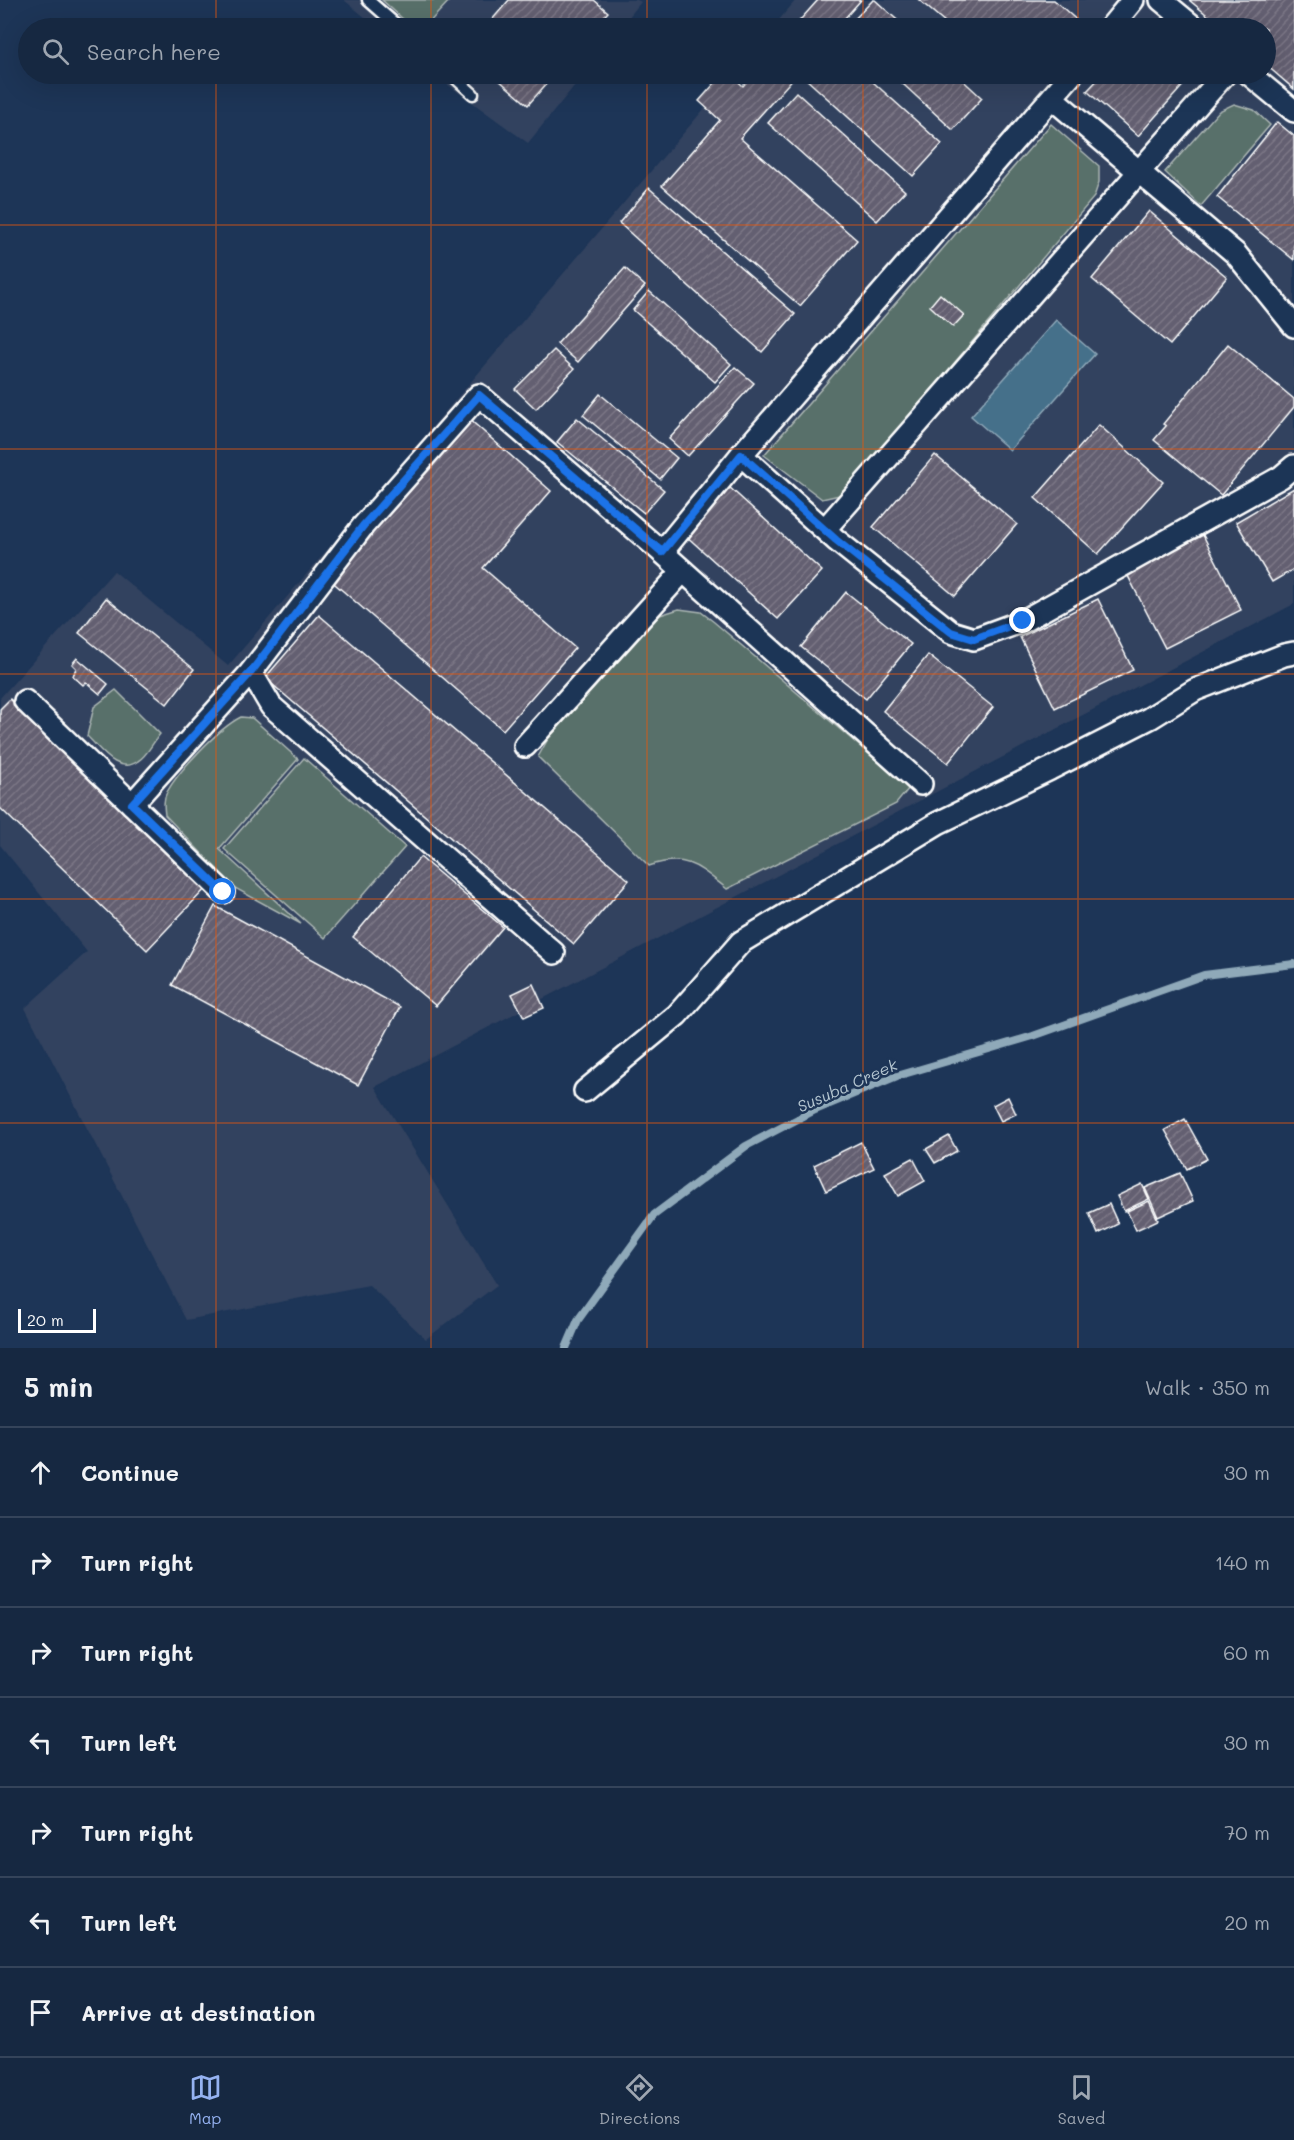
<!DOCTYPE html>
<meta charset="utf-8">
<style>
body{margin:0;font-family:Mali,sans-serif;background:#23344c;color:#f1f3f6}
.scale{position:absolute;left:18px;bottom:15px;width:78px;box-sizing:border-box;padding-left:6px;border:3px solid #fff;border-top:0;font-size:16px;line-height:21px;white-space:nowrap;color:#fff;-webkit-text-stroke:4px #1d3557;paint-order:stroke}
.stop{position:absolute;width:18px;height:18px;margin:-14px;border:4px solid #1a73e8;border-radius:50%;background:#fff}
.stop.end{background:#1a73e8;border-color:#fff;box-shadow:0 2px 6px #0008}
.list{margin:0;padding:0;list-style:none}
h2{display:flex;justify-content:space-between;align-items:center;height:78px;margin:0;padding:0 24px;font-size:26px}
h2 small{font-size:20px;font-weight:400;color:#9ea6b1}
.list li{display:grid;grid-template-columns:39px 1fr auto;gap:18px;align-items:center;box-sizing:border-box;height:90px;padding:0 24px;border-top:2px solid #35445a}
.list b{display:block;font-size:22px;white-space:nowrap}
.list em{font-size:20px;font-style:normal;color:#9ea6b1}
.icon{flex:none;width:33px;height:33px;fill:none;stroke:currentColor;stroke-width:2;stroke-linecap:round;stroke-linejoin:round}
.map{position:relative;flex:none;width:1294px;height:1348px;overflow:hidden}
.search{position:absolute;background:#162841;box-shadow:0 6px 24px #0002;left:18px;right:18px;top:18px;height:66px;display:flex;align-items:center;gap:15px;box-sizing:border-box;padding:0 21px;border-radius:33px;color:#9ea6b1;font-size:22px}
.sheet{height:708px;background:#162841}
nav{display:flex;justify-content:space-around;align-items:center;box-sizing:border-box;height:84px;border-top:2px solid #35445a;background:#162841;font-size:16px;color:#9ea6b1}
nav a{display:grid;justify-items:center;gap:3px}
nav .on{color:#95b2f1}
.map>svg:first-child{display:block}
</style>
<div class="map">
<svg width="1294" height="1348" viewBox="0 0 1294 1348">
<defs>
<pattern id="building-hatch" width="6" height="6" patternUnits="userSpaceOnUse" patternTransform="scale(1.5)"><rect width="6" height="6" fill="#645f71"/><path d="M-1 1l2-2M0 6l6-6M5 7l2-2" fill="none" stroke="#7b7786"/></pattern>
</defs>
<rect width="100%" height="100%" fill="#1d3557"/>
<filter id="ink" filterUnits="userSpaceOnUse"><feTurbulence type="fractalNoise" baseFrequency=".0167" numOctaves="2"/><feDisplacementMap in="SourceGraphic" scale="12" xChannelSelector="R" yChannelSelector="G"/><feConvolveMatrix kernelMatrix="1 2 1 2 8 2 1 2 1" color-interpolation-filters="sRGB"/></filter>
<g filter="url(#ink)">
<g fill="#32425f">
<path d="M 344,0 L 637,0 L 641,2 L 620,28 L 378,28 Z"/>
<path d="M 796,0 L 1294,0 L 1294,604 L 375,1087 L 497,1285 L 426,1339 L 369,1285 L 186,1320 L 25,1008 L 87,952 L 0,845 L 0,698 L 114,571 L 228,666 L 734,74 L 1266,74 L 1266,28 L 772,28 Z"/>
<path d="M 433,74 L 584,74 L 528,143 Z"/>
</g>
<g fill="#596f6a" stroke="#acb7b4" stroke-width="1.5">
<path d="M 382,0 L 450,0 L 424,28 L 413,28 Z"/>
<path d="M 1234,104 L 1254,110 L 1270,125 L 1201,206 L 1165,172 L 1219,111 Z"/>
<path d="M 1051,124 L 1099,166 L 1099,182 L 1094,197 L 844,494 L 822,499 L 764,455 Z"/>
<path d="M 679,609 L 701,612 L 714,622 L 909,788 L 896,804 L 727,889 C 699,867 687,853 649,866 L 538,757 L 548,739 L 660,615 Z"/>
<path d="M 116,690 L 160,734 C 153,742 147,756 138,761 C 118,776 100,748 87,736 L 94,707 Z"/>
<path d="M 241,717 L 252,718 L 298,759 L 219,849 L 301,924 L 235,888 L 165,815 C 164,807 163,799 167,792 C 179,770 219,728 241,717 Z"/>
<path d="M 304,758 L 405,847 L 325,938 L 224,849 Z"/>
</g>
<path fill="#446f8a" stroke="#8fa9b9" stroke-width="1.5" d="M 1056,320 L 1095,354 L 1010,450 L 971,416 Z"/>
<g fill="none" stroke-linecap="round" stroke-linejoin="round">
<path stroke="#8fa9b9" stroke-width="8" d="M 566,1348 L 578,1320 L 654,1215 L 746,1146 L 815,1110 L 897,1076 L 1033,1036 L 1204,975 L 1294,964"/>
</g>
<g fill="url(#building-hatch)" stroke="#fff" stroke-width="1.5">
<path d="M 509,0 L 594,0 L 608,12 L 593,28 L 485,28 Z"/>
<path d="M 818,0 L 861,0 L 836,28 L 793,28 Z"/>
<path d="M 873,0 L 875,0 L 906,28 L 846,28 Z"/>
<path d="M 919,0 L 1054,0 L 1081,24 L 1077,28 L 952,28 Z"/>
<path d="M 1189,0 L 1294,0 L 1294,89 L 1266,65 L 1266,28 L 1223,28 Z"/>
<path d="M 492,74 L 555,74 L 528,105 Z"/>
<path d="M 723,74 L 730,74 L 743,86 L 754,74 L 797,74 L 740,138 L 857,240 L 800,306 L 662,186 L 720,120 L 699,101 Z"/>
<path d="M 809,74 L 864,74 L 942,144 L 913,176 L 805,78 Z"/>
<path d="M 892,74 L 956,74 L 982,98 L 953,130 Z"/>
<path d="M 1103,74 L 1179,74 L 1187,81 L 1138,136 L 1087,91 Z"/>
<path d="M 796,92 L 905,191 L 877,221 L 768,123 Z"/>
<path d="M 1277,122 L 1294,136 L 1294,260 L 1217,197 Z"/>
<path d="M 649,188 L 795,314 L 762,352 L 619,223 Z"/>
<path d="M 1149,211 L 1227,277 L 1170,345 L 1092,279 Z"/>
<path d="M 625,268 L 645,286 L 578,362 L 557,344 Z"/>
<path d="M 649,291 L 731,364 L 715,382 L 633,310 Z"/>
<path d="M 940,294 L 964,315 L 953,327 L 930,306 Z"/>
<path d="M 1228,344 L 1294,399 L 1294,407 L 1221,495 L 1154,440 L 1166,426 L 1163,424 Z"/>
<path d="M 554,350 L 574,369 L 536,409 L 515,389 Z"/>
<path d="M 735,367 L 754,383 L 688,456 L 669,439 Z"/>
<path d="M 600,394 L 677,458 L 660,479 L 583,415 Z"/>
<path d="M 468,418 L 551,491 L 483,568 L 575,648 L 503,730 L 328,578 Z"/>
<path d="M 577,418 L 664,490 L 644,513 L 557,442 Z"/>
<path d="M 1099,425 L 1163,482 L 1098,554 L 1035,498 Z"/>
<path d="M 935,455 L 1017,524 L 955,596 L 873,527 Z"/>
<path d="M 728,486 L 822,571 L 778,619 L 684,534 Z"/>
<path d="M 1294,488 L 1294,569 L 1272,582 L 1236,522 Z"/>
<path d="M 1203,535 L 1241,610 L 1165,648 L 1127,574 Z"/>
<path d="M 846,592 L 911,644 L 866,699 L 801,647 Z"/>
<path d="M 106,598 L 194,669 L 167,704 L 79,633 Z"/>
<path d="M 1098,599 L 1133,670 L 1055,708 L 1020,637 Z"/>
<path d="M 319,615 L 629,880 L 574,944 L 265,678 Z"/>
<path d="M 928,655 L 993,707 L 948,763 L 883,711 Z"/>
<path d="M 77,658 L 108,684 L 100,694 L 86,682 L 83,685 L 73,676 L 76,668 L 72,664 Z"/>
<path d="M 10,699 L 206,888 L 147,950 L 0,808 L 0,709 Z"/>
<path d="M 420,857 L 503,927 L 436,1006 L 353,937 Z"/>
<path d="M 215,906 L 400,1007 L 358,1085 L 172,985 Z"/>
<path d="M 533,984 L 544,1008 L 524,1017 L 512,994 Z"/>
<path d="M 1008,1097 L 1016,1114 L 1001,1121 L 993,1105 Z"/>
<path d="M 1185,1119 L 1207,1159 L 1187,1169 L 1165,1130 Z"/>
<path d="M 949,1136 L 957,1151 L 935,1163 L 926,1149 Z"/>
<path d="M 861,1142 L 874,1168 L 826,1191 L 814,1165 Z"/>
<path d="M 913,1158 L 925,1181 L 898,1196 L 885,1173 Z"/>
<path d="M 1180,1173 L 1193,1201 L 1158,1217 L 1145,1188 Z"/>
<path d="M 1142,1184 L 1149,1199 L 1124,1211 L 1117,1196 Z"/>
<path d="M 1149,1201 L 1158,1220 L 1136,1230 L 1127,1211 Z"/>
<path d="M 1109,1204 L 1118,1224 L 1098,1234 L 1089,1213 Z"/>
</g>
<g fill="none" stroke-linecap="round" stroke-linejoin="round">
<g stroke="#fff" stroke-width="15">
<g id="service">
<path d="M 368,0 L 400,28"/>
<path d="M 451,74 L 473,94"/>
</g>
</g>
<g stroke="#fff" stroke-width="26">
<g id="minor">
<path d="M 1161,0 L 1195,28"/>
<path d="M 1110,28 L 1133,0"/>
<path d="M 1249,74 L 1294,111"/>
<path d="M 1052,98 L 1236,254 L 1294,326"/>
<path d="M 741,455 L 836,540 L 951,632 L 974,639 L 1023,621 L 1281,477 L 1294,466"/>
<path d="M 825,529 L 1225,74"/>
<path d="M 662,552 L 921,784"/>
<path d="M 25,701 L 223,892"/>
<path d="M 525,746 L 683,571"/>
<path d="M 132,804 L 251,672"/>
<path d="M 554,953 L 271,706 L 251,672 L 363,526 L 479,395 L 662,552 L 741,455 L 1072,74"/>
<path d="M 585,1091 L 677,1015 L 741,942 L 938,823 L 1050,769 L 1150,718 L 1195,690 L 1284,655 L 1294,653"/>
</g>
</g>
<use href="#service" stroke="#1d3557" stroke-width="10"/>
<use href="#minor" stroke="#1d3557" stroke-width="21"/>
</g>
</g>
<g fill="none" stroke-linecap="round" stroke-linejoin="round" filter="url(#ink)">
<path stroke="#1a73e8" stroke-width="8" d="M 223,892 L 132,804 L 251,672 L 363,526 L 479,395 L 662,552 L 741,455 L 836,540 L 951,632 L 974,639 L 1023,621"/>
</g>
<path fill="none" stroke="#e8590c" stroke-width="1.5" stroke-opacity="0.55" d="M 216,0 L 216,28M 431,0 L 431,28M 647,0 L 647,28M 863,0 L 863,28M 1078,0 L 1078,28M 216,74 L 216,1348M 431,74 L 431,1348M 647,74 L 647,1348M 863,74 L 863,1348M 1078,74 L 1078,1348M 0,225 L 1294,225M 0,449 L 1294,449M 0,674 L 1294,674M 0,899 L 1294,899M 0,1123 L 1294,1123"/>
<g text-anchor="middle" dominant-baseline="central" stroke-width="5" stroke-linejoin="round" paint-order="stroke">
<g font-size="16" font-style="italic" fill="#b4c5d0" stroke="#1d3557">
<text transform="translate(847 1085) rotate(-24)">Susuba Creek</text>
</g>
</g>
</svg>
<div class="scale">20 m</div>
<div class="stop" style="left:223px;top:892px"></div>
<div class="stop end" style="left:1023px;top:621px"></div>
<div class="search"><svg class="icon" aria-label="search" viewBox="0 0 24 24"><circle cx="10" cy="10" r="6"/><path d="M15 15l6 6"/></svg>Search here</div>
</div>
<section class="sheet">
<h2>5 min<small>Walk · 350 m</small></h2>
<ul class="list">
<li><svg class="icon" aria-label="ahead" viewBox="0 0 24 24"><path d="M12 20V5M6 11l6-6 6 6"/></svg><div><b>Continue</b></div><em>30 m</em></li>
<li><svg class="icon" aria-label="right" viewBox="0 0 24 24"><path d="M7 20v-9h11M14 6l5 5-5 5"/></svg><div><b>Turn right</b></div><em>140 m</em></li>
<li><svg class="icon" aria-label="right" viewBox="0 0 24 24"><path d="M7 20v-9h11M14 6l5 5-5 5"/></svg><div><b>Turn right</b></div><em>60 m</em></li>
<li><svg class="icon" aria-label="left" viewBox="0 0 24 24"><path d="M17 20v-9H6M10 6l-5 5 5 5"/></svg><div><b>Turn left</b></div><em>30 m</em></li>
<li><svg class="icon" aria-label="right" viewBox="0 0 24 24"><path d="M7 20v-9h11M14 6l5 5-5 5"/></svg><div><b>Turn right</b></div><em>70 m</em></li>
<li><svg class="icon" aria-label="left" viewBox="0 0 24 24"><path d="M17 20v-9H6M10 6l-5 5 5 5"/></svg><div><b>Turn left</b></div><em>20 m</em></li>
<li><svg class="icon" aria-label="arrive" viewBox="0 0 24 24"><path d="M6 21V4h12l-3 4 3 4H6"/></svg><div><b>Arrive at destination</b></div></li>
</ul>
</section>
<nav>
<a class="on"><svg class="icon" aria-label="map" viewBox="0 0 24 24"><path d="M3 6l6-2 6 2 6-2v14l-6 2-6-2-6 2zM9 4v14M15 6v14"/></svg>Map</a>
<a><svg class="icon" aria-label="directions" viewBox="0 0 24 24"><path d="M12 3l9 9-9 9-9-9zM9 14v-3h6M13 9l2 2-2 2"/></svg>Directions</a>
<a><svg class="icon" aria-label="saved" viewBox="0 0 24 24"><path d="M7 4h10v16l-5-4-5 4z"/></svg>Saved</a>
</nav>
